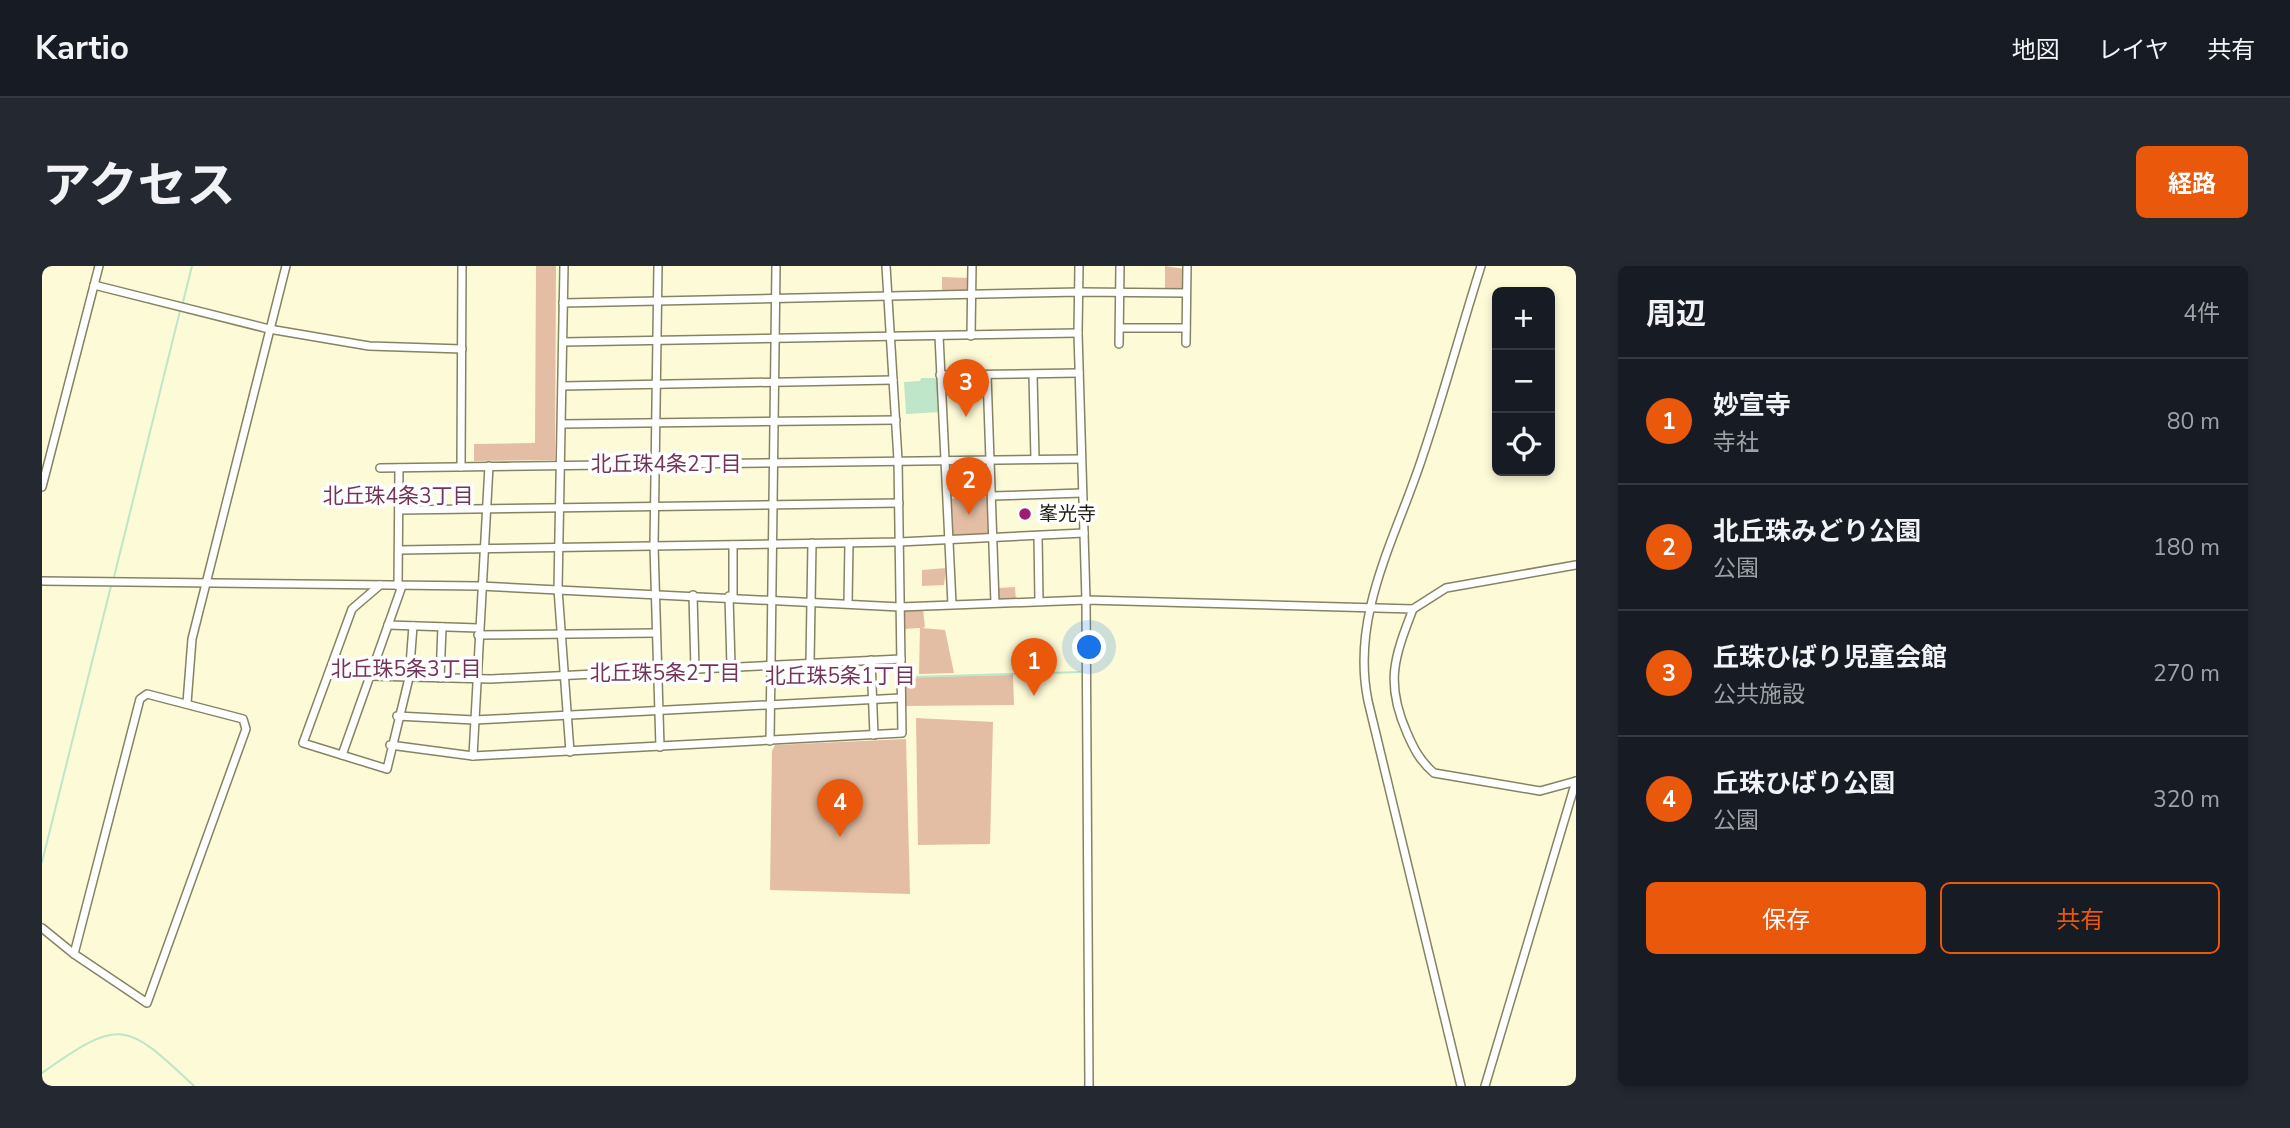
<!DOCTYPE html>
<html lang="ja">
<meta charset="utf-8">
<style>
body{margin:0;font-family:"Nunito Sans","Noto Sans JP",sans-serif;background:#242831;color:#f1f3f6}
.controls{position:absolute;right:21px;top:21px;display:grid;overflow:hidden;border-radius:10px;box-shadow:0 4px 10px #0003}
.controls button{width:63px;height:63px;display:grid;place-items:center;padding:0;border:0;border-bottom:2px solid #363941;background:#171b24;color:#f1f3f6;font:35px sans-serif}
.you{position:absolute;left:1048px;top:382px;width:24px;height:24px;margin:-18px;border:5px solid #fff;border-radius:50%;background:#1a73e8;box-shadow:0 0 0 10px #1a73e833}
.badge{display:grid;place-items:center;width:46px;height:46px;border-radius:50%;background:#ea580c;color:#fff;font-size:23px;font-weight:700}
.pin{position:absolute;translate:-50% -58px;filter:drop-shadow(0 2px 4px #0008)}
.pin::after{content:'';position:absolute;top:37px;width:24px;height:21px;background:inherit;clip-path:polygon(0 0,100% 0,50% 100%)}
.list{margin:0;padding:0;list-style:none}
h2{display:flex;justify-content:space-between;align-items:center;height:91px;margin:0;padding:0 28px;font-size:30px}
h2 small{font-size:23px;font-weight:400;color:#9ea1a6}
.list li{display:grid;grid-template-columns:46px 1fr auto;gap:21px;align-items:center;box-sizing:border-box;height:126px;padding:0 28px;border-top:2px solid #363941}
.list b{display:block;font-size:26px;white-space:nowrap}
.list p{margin:0;font-size:23px;white-space:nowrap;color:#9ea1a6}
.list em{font-size:23px;font-style:normal;color:#9ea1a6}
.actions{display:flex;gap:14px;padding:21px 28px}
.actions a{flex:1;padding:16px 0;border:2px solid #ea580c;border-radius:10px;text-align:center;font-size:24px;color:#ea580c}
.actions .main{background:#ea580c;color:#fff}
.icon{flex:none;width:38px;height:38px;fill:none;stroke:currentColor;stroke-width:2;stroke-linecap:round;stroke-linejoin:round}
.map{position:relative;flex:none;width:1534px;height:820px;overflow:hidden;border-radius:10px}
header{display:flex;align-items:center;gap:42px;box-sizing:border-box;height:98px;padding:0 35px;background:#171b24;border-bottom:2px solid #363941}
header strong{font-size:33px}
nav{display:flex;gap:38px;margin-inline-start:auto;font-size:24px}
.intro{display:flex;align-items:center;justify-content:space-between;box-sizing:border-box;height:168px;padding:0 42px}
h1{margin:0;font-size:49px}
.button{padding:18px 32px;border-radius:10px;background:#ea580c;color:#fff;font-size:24px;font-weight:700}
main{display:flex;gap:42px;padding:0 42px}
aside{flex:1;background:#171b24;border-radius:10px;box-shadow:0 4px 10px #0003}
.map>svg:first-child{display:block}
</style>
<header>
<strong>Kartio</strong>
<nav><a>地図</a><a>レイヤ</a><a>共有</a></nav>
</header>
<div class="intro"><h1>アクセス</h1><a class="button">経路</a></div>
<main>
<div class="map">
<svg width="1534" height="820" viewBox="0 0 1534 820">
<rect width="100%" height="100%" fill="#fcfad7"/>
<g fill="#e3bea4">
<path d="M 494,0 L 514,0 L 513,194 L 432,195 L 432,178 L 493,177 Z"/>
<path d="M 1123,0 L 1142,3 L 1140,22 L 1123,22 Z"/>
<path d="M 900,11 L 927,12 L 927,25 L 900,25 Z"/>
<path d="M 946,231 L 946,269 L 911,269 L 907,233 Z"/>
<path d="M 904,302 L 902,319 L 880,320 L 880,304 Z"/>
<path d="M 973,321 L 974,335 L 955,335 L 955,322 Z"/>
<path d="M 881,343 L 883,361 L 880,362 L 903,364 L 912,407 L 877,408 L 878,362 L 861,363 L 861,344 Z"/>
<path d="M 971,409 L 972,439 L 863,440 L 863,411 Z"/>
<path d="M 874,452 L 951,456 L 948,578 L 876,579 Z"/>
<path d="M 864,473 L 868,628 L 728,624 L 730,485 L 733,479 Z"/>
</g>
<path fill="#bfe6c8" d="M 879,112 L 898,112 L 899,146 L 864,148 L 862,116 L 878,115 Z"/>
<g fill="none" stroke-linecap="round" stroke-linejoin="round">
<g stroke="#bfe6c8" stroke-width="2">
<path d="M 140,40 L 150,0"/>
<path d="M 71,315 L 138,45"/>
<path d="M 871,411 L 1038,406"/>
<path d="M 0,596 L 69,320"/>
<path d="M 0,807 C 79,751 84,756 152,820"/>
</g>
<g stroke="#858364" stroke-width="10">
<g id="minor">
<path d="M 522,0 L 516,323 L 528,486"/>
<path d="M 616,0 L 612,280 L 618,481"/>
<path d="M 1037,0 L 1036,67 L 1044,334 L 1047,820"/>
<path d="M 52,19 L 227,63 L 327,80 L 420,83"/>
<path d="M 521,37 L 1038,26 L 1144,27"/>
<path d="M 1078,62 L 1144,62"/>
<path d="M 897,70 L 910,338"/>
<path d="M 929,70 L 930,0"/>
<path d="M 521,76 L 1036,67"/>
<path d="M 1144,77 L 1145,0"/>
<path d="M 1077,78 L 1078,0"/>
<path d="M 898,109 L 1037,107"/>
<path d="M 945,109 L 953,337"/>
<path d="M 991,109 L 993,193"/>
<path d="M 521,120 L 851,114"/>
<path d="M 520,158 L 854,154"/>
<path d="M 419,201 L 420,0"/>
<path d="M 338,202 L 1039,193"/>
<path d="M 0,221 L 57,0"/>
<path d="M 950,230 L 1040,227"/>
<path d="M 357,244 L 857,237"/>
<path d="M 996,270 L 997,335"/>
<path d="M 691,279 L 691,331"/>
<path d="M 357,284 L 857,276 L 1042,267"/>
<path d="M 0,315 L 438,320 L 858,341 L 1044,334 L 1371,343 C 1352,392 1343,417 1365,467 C 1372,483 1378,495 1392,507 L 1498,525 L 1534,515"/>
<path d="M 338,319 L 310,343 L 261,477 L 345,503 L 367,412 L 371,360"/>
<path d="M 356,320 L 357,202"/>
<path d="M 651,329 L 653,403"/>
<path d="M 687,330 L 689,400"/>
<path d="M 806,337 L 807,277"/>
<path d="M 1371,343 L 1404,322 L 1534,299"/>
<path d="M 346,359 L 436,362"/>
<path d="M 436,369 L 614,367"/>
<path d="M 829,394 L 832,469"/>
<path d="M 768,396 L 770,277"/>
<path d="M 292,399 L 328,410 L 449,413 L 859,393"/>
<path d="M 398,412 L 400,361"/>
<path d="M 105,428 L 201,453 L 204,463 L 105,737 L 32,688 L 98,433 Z"/>
<path d="M 145,437 L 150,373 L 244,0"/>
<path d="M 355,450 L 432,454 L 859,432"/>
<path d="M 728,475 L 734,0"/>
<path d="M 348,479 L 431,490 L 860,467 L 856,194 L 844,0"/>
<path d="M 300,489 L 360,320"/>
<path d="M 431,490 L 447,200"/>
<path d="M 0,662 L 32,688"/>
<path d="M 1419,820 L 1326,435 C 1308,348 1355,270 1381,189 C 1402,127 1419,63 1439,0"/>
<path d="M 1443,820 L 1534,515"/>
</g>
</g>
<use href="#minor" stroke="#fff" stroke-width="7"/>
</g>
<circle fill="#9e1d70" stroke="#fff" stroke-width="2.5" cx="983" cy="248" r="7"/>
<g text-anchor="middle" dominant-baseline="central" stroke-width="7" stroke-linejoin="round" paint-order="stroke">
<g font-size="19" fill="#1d1c0f" stroke="#fff" text-anchor="start">
<text x="997" y="248">峯光寺</text>
</g>
<g font-size="21" fill="#743459" stroke="#fff">
<text x="624" y="198">北丘珠4条2丁目</text>
<text x="356" y="230">北丘珠4条3丁目</text>
<text x="364" y="403">北丘珠5条3丁目</text>
<text x="623" y="407">北丘珠5条2丁目</text>
<text x="798" y="410">北丘珠5条1丁目</text>
</g>
</g>
</svg>
<div class="controls">
<button>+</button>
<button>−</button>
<button><svg class="icon" aria-label="locate" viewBox="0 0 24 24"><circle cx="12" cy="12" r="6"/><path d="M12 2v4M12 18v4M2 12h4M18 12h4"/></svg></button>
</div>
<div class="you"></div>
<div class="pin badge" style="left:992px;top:430px">1</div>
<div class="pin badge" style="left:927px;top:249px">2</div>
<div class="pin badge" style="left:924px;top:151px">3</div>
<div class="pin badge" style="left:798px;top:571px">4</div>
</div>
<aside>
<h2>周辺<small>4件</small></h2>
<ul class="list">
<li><span class="badge">1</span><div><b>妙宣寺</b><p>寺社</p></div><em>80 m</em></li>
<li><span class="badge">2</span><div><b>北丘珠みどり公園</b><p>公園</p></div><em>180 m</em></li>
<li><span class="badge">3</span><div><b>丘珠ひばり児童会館</b><p>公共施設</p></div><em>270 m</em></li>
<li><span class="badge">4</span><div><b>丘珠ひばり公園</b><p>公園</p></div><em>320 m</em></li>
</ul>
<div class="actions"><a class="main">保存</a><a>共有</a></div>
</aside>
</main>
